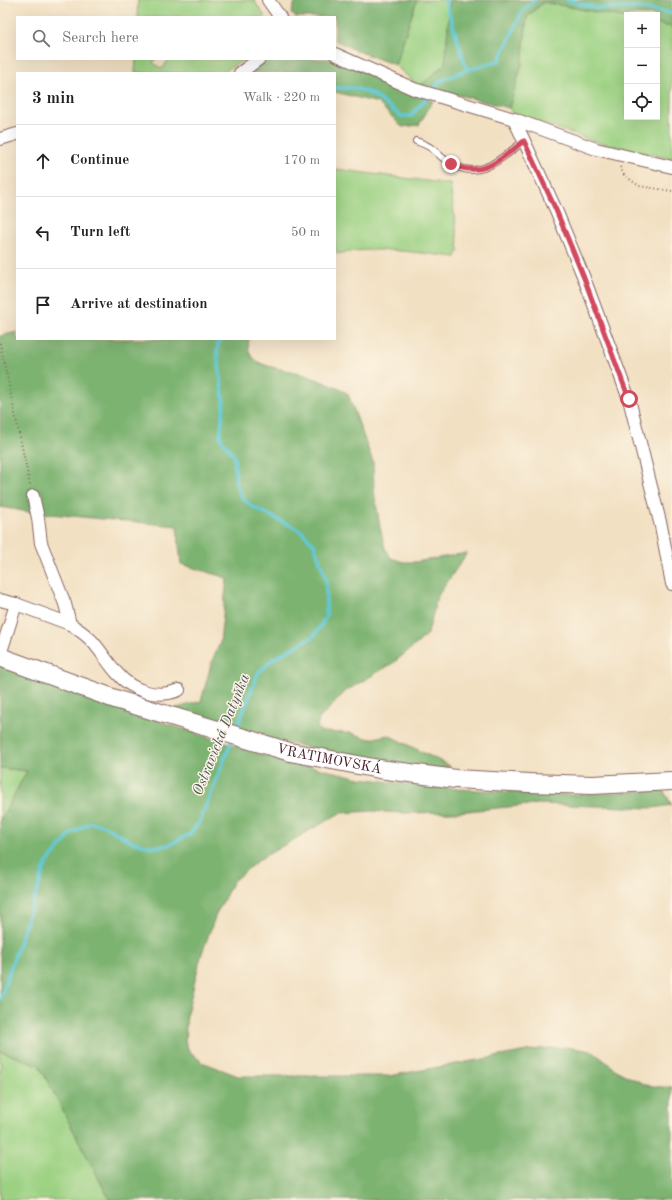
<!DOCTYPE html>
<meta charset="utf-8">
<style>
body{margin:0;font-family:"Old Standard TT",serif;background:#f2f2f2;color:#222}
.controls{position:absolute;right:12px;top:12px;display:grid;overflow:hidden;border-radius:0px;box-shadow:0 4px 16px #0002}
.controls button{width:36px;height:36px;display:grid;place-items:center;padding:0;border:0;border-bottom:1px solid #e0e0e0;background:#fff;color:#222;font:20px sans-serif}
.stop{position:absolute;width:12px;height:12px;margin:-9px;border:3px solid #d1495b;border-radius:50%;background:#fff}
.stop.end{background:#d1495b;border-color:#fff;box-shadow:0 1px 4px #0008}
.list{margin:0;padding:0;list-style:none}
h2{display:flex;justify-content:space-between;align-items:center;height:52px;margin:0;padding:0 16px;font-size:17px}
h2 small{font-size:13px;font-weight:400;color:#767676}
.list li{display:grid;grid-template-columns:26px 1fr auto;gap:12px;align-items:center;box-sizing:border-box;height:72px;padding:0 16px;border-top:1px solid #e0e0e0}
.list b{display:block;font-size:15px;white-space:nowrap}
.list em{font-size:13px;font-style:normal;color:#767676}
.icon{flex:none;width:22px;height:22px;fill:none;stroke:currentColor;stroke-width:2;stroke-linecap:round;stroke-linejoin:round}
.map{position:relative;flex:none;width:672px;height:1200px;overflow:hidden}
.search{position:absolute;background:#fff;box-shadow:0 4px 16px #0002;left:16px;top:16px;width:320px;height:44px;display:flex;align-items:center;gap:10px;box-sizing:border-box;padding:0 14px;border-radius:0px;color:#767676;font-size:15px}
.panel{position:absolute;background:#fff;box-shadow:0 4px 16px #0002;left:16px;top:72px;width:320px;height:268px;border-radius:0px}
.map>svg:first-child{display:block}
</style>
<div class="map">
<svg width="672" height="1200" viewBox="0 0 672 1200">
<rect width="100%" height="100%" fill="#fcf5e5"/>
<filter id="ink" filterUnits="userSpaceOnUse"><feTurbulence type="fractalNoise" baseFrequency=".025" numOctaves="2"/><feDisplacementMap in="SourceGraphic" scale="8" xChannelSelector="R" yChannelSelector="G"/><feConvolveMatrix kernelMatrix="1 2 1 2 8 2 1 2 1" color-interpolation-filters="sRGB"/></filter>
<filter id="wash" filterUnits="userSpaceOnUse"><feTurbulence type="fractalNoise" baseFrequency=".012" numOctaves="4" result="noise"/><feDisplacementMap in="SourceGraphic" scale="16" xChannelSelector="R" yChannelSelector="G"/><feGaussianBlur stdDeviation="0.9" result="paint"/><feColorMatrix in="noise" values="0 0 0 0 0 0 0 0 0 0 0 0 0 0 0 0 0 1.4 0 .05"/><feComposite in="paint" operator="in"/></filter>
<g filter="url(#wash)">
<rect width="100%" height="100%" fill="#f2e0c2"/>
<g fill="#9cd183" stroke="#737857">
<path d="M 138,0 L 254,0 L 265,17 L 137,17 Z"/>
<path d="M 417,0 L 450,0 L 445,64 L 419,87 L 395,65 Z"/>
<path d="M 544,2 L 627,18 L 627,117 L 657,117 L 657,24 L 672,27 L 672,159 L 597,142 L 512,113 L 509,108 L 522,64 L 527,17 Z"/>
<path d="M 136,59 L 156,59 L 153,63 L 162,69 L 169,59 L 245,59 L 221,73 L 135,73 Z"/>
<path d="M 335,169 L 450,184 L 459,250 L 456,257 C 417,253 375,245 337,254 L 335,245 Z"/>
<path d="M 0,768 L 27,771 L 0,821 Z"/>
<path d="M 0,1051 L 39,1065 L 110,1200 L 0,1200 Z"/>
</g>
<g fill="#7db371" stroke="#64694e">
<path d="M 296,0 L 417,0 L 395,65 L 355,50 L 335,40 L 335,17 L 296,17 L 291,13 Z"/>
<path d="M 450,0 L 672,0 L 672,27 L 657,24 L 657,15 L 627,15 L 627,18 L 543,2 L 527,17 L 522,64 L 509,108 L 455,94 L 419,87 L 445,64 Z"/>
<path d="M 268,59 L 335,59 L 433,101 L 419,125 L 402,127 L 378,103 L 335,92 L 335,73 L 249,73 Z"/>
<path d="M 17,332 L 17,339 L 249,339 C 248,345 248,352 252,357 C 261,368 286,369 299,373 C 308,376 341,388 348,394 L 373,462 L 374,491 L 380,527 L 385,548 L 391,558 L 403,562 L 415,562 L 467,553 L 437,597 L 428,633 L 419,642 L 393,663 L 346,691 L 319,719 L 317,727 L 322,732 L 350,733 L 370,739 L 388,735 L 450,766 L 436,770 L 364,759 L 291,744 L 170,710 L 201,701 L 212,661 L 220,643 L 227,578 L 181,564 L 177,526 L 29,512 L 0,507 L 0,336 Z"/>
<path d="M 0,665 L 110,705 L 262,755 L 360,778 L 439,788 L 571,795 L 663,790 L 672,805 L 652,808 L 538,804 L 457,812 L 402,813 L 371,811 L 340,813 L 260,859 L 233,881 L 215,917 L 201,956 L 187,1013 L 185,1041 L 189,1051 L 202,1062 L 238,1076 L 389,1076 L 539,1049 L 567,1047 L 592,1051 L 619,1072 L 646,1085 L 661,1087 L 672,1087 L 672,1200 L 110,1200 L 39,1065 L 0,1051 L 0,821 L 27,771 L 0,768 Z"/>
</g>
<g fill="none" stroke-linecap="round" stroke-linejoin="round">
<g stroke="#5fc9d9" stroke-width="3.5">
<path d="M 445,0 L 467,70"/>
<path d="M 567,0 L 596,8 L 639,8 L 672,13"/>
<path d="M 335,88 L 355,88 L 372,94 L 401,116 L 411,116 L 428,96"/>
<path d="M 432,91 L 440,81 L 467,70 L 499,61 L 523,10 L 535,0"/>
<path d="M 219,339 L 217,352 L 224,404 L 220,437 L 234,456 L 236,484 L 243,499 L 253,507 L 301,531 L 314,544 L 326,579 L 326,617 L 314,636 L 273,659 L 258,673 L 236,730"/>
<path d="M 0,999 L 46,864 L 71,834 L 90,823 L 103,825 L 132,842 L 153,847 L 169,845 L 190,834 L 200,821 L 232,740"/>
</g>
</g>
</g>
<g filter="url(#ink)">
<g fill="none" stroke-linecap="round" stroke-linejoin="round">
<g stroke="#856360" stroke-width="8">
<path id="service" d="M 416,141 C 421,143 427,145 431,148 C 437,152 442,159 450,163 C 480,182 501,158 524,141"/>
</g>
<g stroke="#856360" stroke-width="14">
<g id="minor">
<path d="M 268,0 L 280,17"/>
<path d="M 335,54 L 414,89 L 514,119 L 596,149 L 672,167"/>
<path d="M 240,73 L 259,59"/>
<path d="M 514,119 L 556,210 L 584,278 L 629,399 L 661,526 L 672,584"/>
<path d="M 0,139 L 17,134"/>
<path d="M 33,496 L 38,518 L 41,543 L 65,604 L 70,624 C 78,629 85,634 92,641 C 101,651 108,663 117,673 C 132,691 157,699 179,690"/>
<path d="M 0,600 L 16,604 L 70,624"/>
<path d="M 0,655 L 16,604"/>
</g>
</g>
<g stroke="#856360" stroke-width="20">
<g id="secondary">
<path id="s1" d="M 0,657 L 118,700 L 290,752 L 379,769 L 456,779 L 529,783 L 592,785 L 672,781"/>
</g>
</g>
<g stroke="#856360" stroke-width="2" stroke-dasharray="1 3" stroke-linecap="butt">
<path d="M 620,167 L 624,175 L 639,186 L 672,191"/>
<path d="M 0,343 L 30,485"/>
</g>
<use href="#service" stroke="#fff" stroke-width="6"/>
<use href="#minor" stroke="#fff" stroke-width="12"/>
<use href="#secondary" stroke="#fff" stroke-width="18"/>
</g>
</g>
<g fill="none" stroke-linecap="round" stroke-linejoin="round" filter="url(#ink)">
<path stroke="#d1495b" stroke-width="5" d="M 451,164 C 484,179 499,160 524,141 L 556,210 L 584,278 L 629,399"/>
</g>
<g text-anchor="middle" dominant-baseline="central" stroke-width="3" stroke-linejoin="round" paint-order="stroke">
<g font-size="14" fill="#4a1f2b" stroke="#fcf5e5">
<text stroke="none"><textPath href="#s1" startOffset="345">VRATIMOVSKÁ</textPath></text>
</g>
<g font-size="15" font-style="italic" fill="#50525f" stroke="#fcf5e5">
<text transform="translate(222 735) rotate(-68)">Ostravická Datyňka</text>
</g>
</g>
</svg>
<div class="controls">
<button>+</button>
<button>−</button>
<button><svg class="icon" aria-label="locate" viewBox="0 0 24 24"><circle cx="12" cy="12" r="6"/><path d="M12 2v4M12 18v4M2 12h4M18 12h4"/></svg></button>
</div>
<div class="stop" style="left:629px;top:399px"></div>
<div class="stop end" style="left:451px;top:164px"></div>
<div class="search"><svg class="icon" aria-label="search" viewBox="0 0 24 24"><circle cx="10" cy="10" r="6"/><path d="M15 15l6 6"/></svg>Search here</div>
<section class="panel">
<h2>3 min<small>Walk · 220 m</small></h2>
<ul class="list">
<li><svg class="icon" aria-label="ahead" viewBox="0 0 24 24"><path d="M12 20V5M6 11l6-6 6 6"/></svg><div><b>Continue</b></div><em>170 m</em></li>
<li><svg class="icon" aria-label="left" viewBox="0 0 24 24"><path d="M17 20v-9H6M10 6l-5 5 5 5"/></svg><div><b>Turn left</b></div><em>50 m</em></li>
<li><svg class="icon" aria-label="arrive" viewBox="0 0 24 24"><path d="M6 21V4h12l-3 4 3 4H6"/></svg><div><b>Arrive at destination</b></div></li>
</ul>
</section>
</div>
